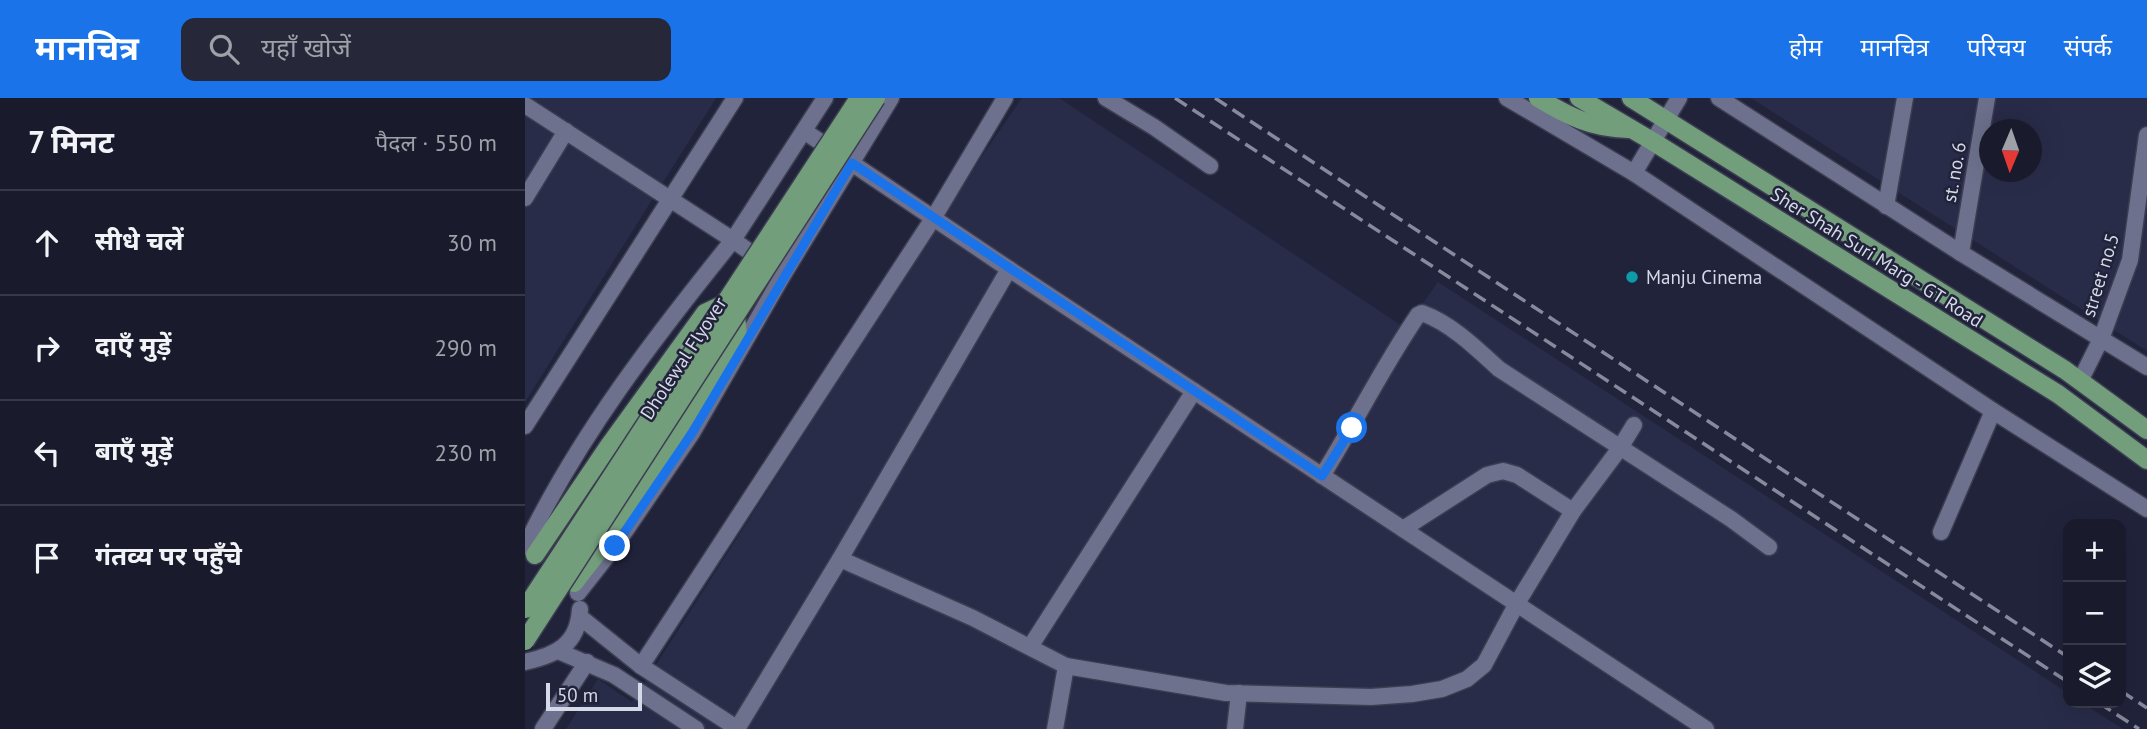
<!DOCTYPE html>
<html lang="hi">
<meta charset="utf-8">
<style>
body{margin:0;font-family:"PT Sans","Noto Sans Devanagari",sans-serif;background:#262738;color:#f1f3f6}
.controls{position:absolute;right:21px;bottom:21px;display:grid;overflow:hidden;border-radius:14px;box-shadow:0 7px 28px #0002}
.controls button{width:63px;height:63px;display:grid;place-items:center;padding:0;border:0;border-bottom:2px solid #373848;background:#191a2c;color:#f1f3f6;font:35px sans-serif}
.compass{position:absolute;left:1454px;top:21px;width:63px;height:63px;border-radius:50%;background:#191a2c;box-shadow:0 7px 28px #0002;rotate:182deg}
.scale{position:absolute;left:21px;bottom:18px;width:96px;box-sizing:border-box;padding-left:7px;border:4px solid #d6d9e8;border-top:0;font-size:19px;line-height:24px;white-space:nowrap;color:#d6d9e8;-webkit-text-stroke:5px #21233b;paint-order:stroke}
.stop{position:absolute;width:21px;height:21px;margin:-16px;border:5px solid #1a73e8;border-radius:50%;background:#fff}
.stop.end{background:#1a73e8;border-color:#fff;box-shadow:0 2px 7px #0008}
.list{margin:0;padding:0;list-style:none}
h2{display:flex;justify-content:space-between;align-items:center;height:91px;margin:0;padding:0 28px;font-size:30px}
h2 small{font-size:23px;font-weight:400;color:#9fa1a9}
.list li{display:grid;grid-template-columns:46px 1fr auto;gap:21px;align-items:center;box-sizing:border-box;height:105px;padding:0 28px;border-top:2px solid #373848}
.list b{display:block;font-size:26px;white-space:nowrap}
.list em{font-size:23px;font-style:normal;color:#9fa1a9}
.icon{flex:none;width:38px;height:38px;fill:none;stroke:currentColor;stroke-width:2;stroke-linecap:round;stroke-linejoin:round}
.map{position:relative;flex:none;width:1622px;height:631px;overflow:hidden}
header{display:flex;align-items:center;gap:42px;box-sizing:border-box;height:98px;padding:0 35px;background:#1a73e8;color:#fff}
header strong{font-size:33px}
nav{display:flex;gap:38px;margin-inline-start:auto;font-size:24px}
.search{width:490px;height:63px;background:#262738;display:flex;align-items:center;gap:18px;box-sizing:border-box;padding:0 24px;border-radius:14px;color:#9fa1a9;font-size:26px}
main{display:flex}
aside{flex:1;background:#191a2c}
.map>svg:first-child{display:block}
</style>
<header>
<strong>मानचित्र</strong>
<div class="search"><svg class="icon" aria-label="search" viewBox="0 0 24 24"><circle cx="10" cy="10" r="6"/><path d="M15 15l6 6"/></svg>यहाँ खोजें</div>
<nav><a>होम</a><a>मानचित्र</a><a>परिचय</a><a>संपर्क</a></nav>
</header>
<main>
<aside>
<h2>7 मिनट<small>पैदल · 550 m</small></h2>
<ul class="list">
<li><svg class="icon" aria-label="ahead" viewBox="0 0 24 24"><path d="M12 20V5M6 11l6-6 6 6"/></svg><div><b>सीधे चलें</b></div><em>30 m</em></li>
<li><svg class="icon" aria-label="right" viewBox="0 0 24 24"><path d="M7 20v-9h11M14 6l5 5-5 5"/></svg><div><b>दाएँ मुड़ें</b></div><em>290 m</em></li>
<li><svg class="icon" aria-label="left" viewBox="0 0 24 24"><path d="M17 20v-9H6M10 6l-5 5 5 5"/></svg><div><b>बाएँ मुड़ें</b></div><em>230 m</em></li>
<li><svg class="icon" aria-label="arrive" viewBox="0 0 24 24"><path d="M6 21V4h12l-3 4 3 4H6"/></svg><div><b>गंतव्य पर पहुँचे</b></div></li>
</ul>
</aside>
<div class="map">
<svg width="1622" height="631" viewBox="0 0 1622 631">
<rect width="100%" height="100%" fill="#21233b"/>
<g fill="#292c49" fill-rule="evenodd">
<path d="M 0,0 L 191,0 L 0,304 Z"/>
<path d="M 497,0 L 534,0 L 880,230 L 913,184 L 1543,595 L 1543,605 L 1557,605 L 1598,631 L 41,631 L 73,581 L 107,604 L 455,61 Z"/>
<path d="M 1226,0 L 1622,0 L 1622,253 L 1318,59 ZM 1464,32 L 1506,32 L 1506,74 L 1464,74 Z"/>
</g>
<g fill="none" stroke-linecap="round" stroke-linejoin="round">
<g stroke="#3c3d51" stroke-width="19">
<g id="minor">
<path d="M 581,0 L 629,29 L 685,68"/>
<path d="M 982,0 L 1109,75"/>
<path d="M 1154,0 L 1109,75 L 1468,313 L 1622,411"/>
<path d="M 1194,0 L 1436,155 L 1622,269"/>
<path d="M 0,7 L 208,142 L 300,0"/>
<path d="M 279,33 L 484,171 L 1181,631"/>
<path d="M 0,100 L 41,33"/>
<path d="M 1361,108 L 1380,0"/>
<path d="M 1436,155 L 1462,0"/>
<path d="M 1555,283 L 1576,241 L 1605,162 L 1622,37"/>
<path d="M 0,328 L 210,0"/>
<path d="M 797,378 C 830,325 858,268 893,217 L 897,215 C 927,226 951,250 974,271 L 1206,421 L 1244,449"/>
<path d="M 878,431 L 962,377 L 978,373 L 992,377 L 1048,413"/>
<path d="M 1416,434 L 1468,313"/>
<path d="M 0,449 C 54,337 130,239 208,142 L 239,164"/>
<path d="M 315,461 L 448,520 L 541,568 L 701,595 L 846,599 L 887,596 L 917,591 L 942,581 L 959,567 L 991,507 L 1048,413 L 1095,350 L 1109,327"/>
<path d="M 53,495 L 90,448 L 167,335 L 258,177 L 366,0"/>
<path d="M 55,519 L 116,568 L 213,631"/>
<path d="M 505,549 L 669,293"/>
<path d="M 33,553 L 89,577 L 171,631"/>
<path d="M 0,564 C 31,557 53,547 55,511"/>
<path d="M 116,568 L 409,119 L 480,0"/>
<path d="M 18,631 L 62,564"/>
<path d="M 212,631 L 315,461 L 484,171"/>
<path d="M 530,631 L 541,568"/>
<path d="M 710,631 L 714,595"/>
</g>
</g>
<g stroke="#3c3d51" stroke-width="21">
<g id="major">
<path d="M 1013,0 C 1043,18 1066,30 1103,31"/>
<path d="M 1054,0 L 1127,43 L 1533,296 L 1622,362"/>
<path d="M 1106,0 L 1540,272 L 1622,332"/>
<path d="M 10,457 L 83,349 L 180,215 L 197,207"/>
<path d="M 49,485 L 84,440 L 213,237 L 211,218"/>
</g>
</g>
<use href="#minor" stroke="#6e718d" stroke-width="16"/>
<use href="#major" stroke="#739e7c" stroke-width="18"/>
<g stroke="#87899c" stroke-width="3.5" stroke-dasharray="14 7" stroke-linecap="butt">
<path d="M 650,0 L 1543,584"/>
<path d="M 690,0 L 1543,559"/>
<path d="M 1596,593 L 1622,610"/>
<path d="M 1574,605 L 1614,631"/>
</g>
<g stroke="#3c3d51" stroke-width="21" stroke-linecap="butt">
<g id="major-bridge">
<path d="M 0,511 L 334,0"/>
<path d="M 0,543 L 351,0"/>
</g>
</g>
<use href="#major-bridge" stroke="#739e7c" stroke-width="18"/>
</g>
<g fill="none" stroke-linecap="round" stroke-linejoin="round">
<path stroke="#1a73e8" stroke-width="9" d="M 90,448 L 167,335 L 327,65 L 797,378 L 827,330"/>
</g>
<circle fill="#0f9aa8" stroke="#21233b" stroke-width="2.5" cx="1107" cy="179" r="7"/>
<g text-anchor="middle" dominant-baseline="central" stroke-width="5" stroke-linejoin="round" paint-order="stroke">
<g font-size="19" fill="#d6d9e8" stroke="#21233b">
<text transform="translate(1429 74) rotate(-80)">st. no. 6</text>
<text transform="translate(1352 159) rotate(32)">Sher Shah Suri Marg - GT Road</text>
<text transform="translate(1575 177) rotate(-73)">street no.5</text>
<text transform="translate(158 260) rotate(-57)">Dholewal Flyover</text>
</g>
<g font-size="19" fill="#d6d9e8" stroke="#21233b" text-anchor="start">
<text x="1121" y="179">Manju Cinema</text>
</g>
</g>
</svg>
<div class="controls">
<button>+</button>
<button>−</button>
<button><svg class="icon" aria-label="layers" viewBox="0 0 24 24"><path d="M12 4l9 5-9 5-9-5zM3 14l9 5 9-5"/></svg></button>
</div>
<svg class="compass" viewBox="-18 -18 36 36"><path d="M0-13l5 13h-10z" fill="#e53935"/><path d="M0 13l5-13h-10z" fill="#9fa1a9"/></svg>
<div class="scale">50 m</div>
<div class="stop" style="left:827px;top:330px"></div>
<div class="stop end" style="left:90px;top:448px"></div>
</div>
</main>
